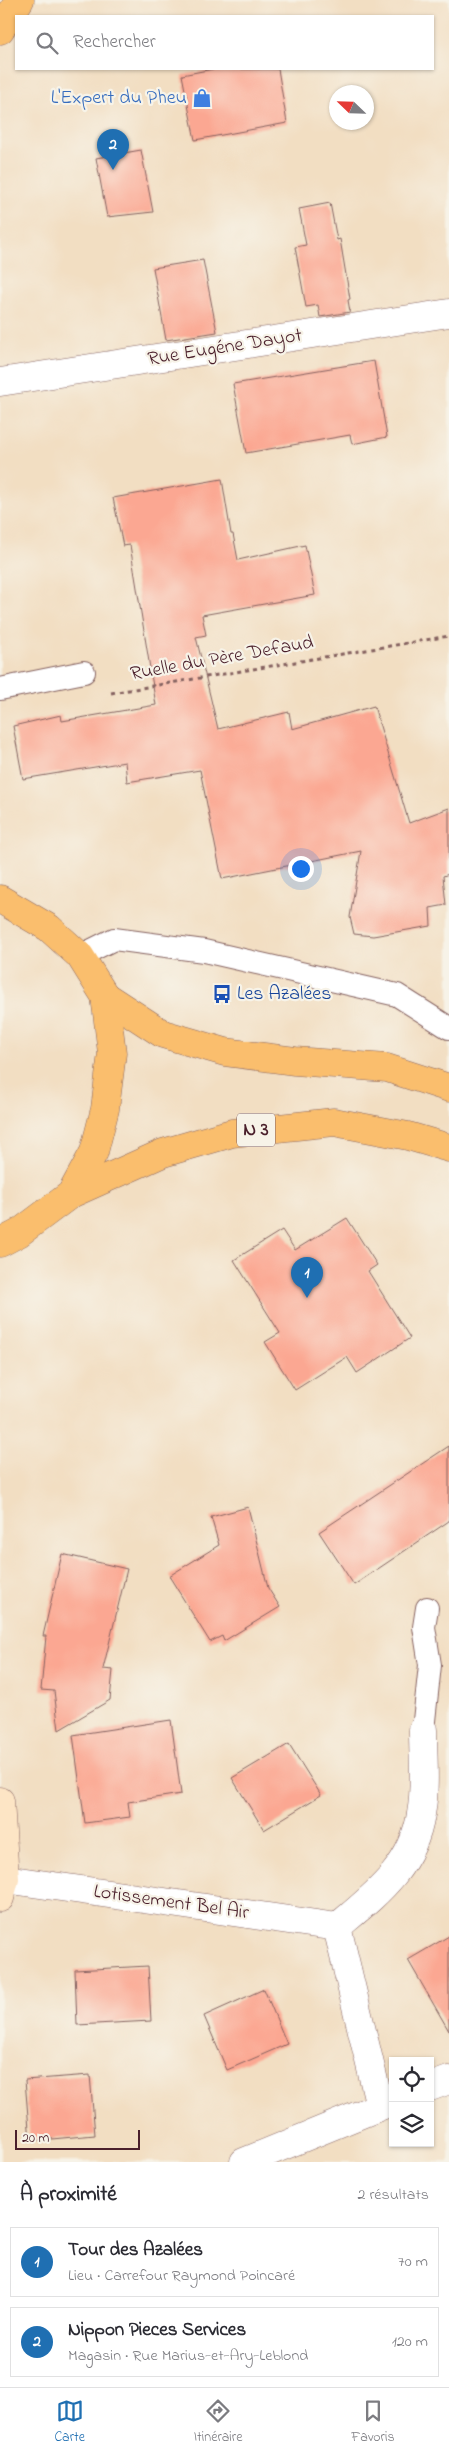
<!DOCTYPE html>
<html lang="fr">
<meta charset="utf-8">
<style>
body{margin:0;font-family:"Indie Flower",sans-serif;background:#f7f7f7;color:#2b2b33}
.controls{position:absolute;right:15px;bottom:15px;display:grid;overflow:hidden;border-radius:0px;box-shadow:0 1px 4px #0004}
.controls button{width:45px;height:45px;display:grid;place-items:center;padding:0;border:0;border-bottom:1px solid #e1e1e2;background:#fff;color:#2b2b33;font:25px sans-serif}
.compass{position:absolute;left:329px;top:85px;width:45px;height:45px;border-radius:50%;background:#fff;box-shadow:0 1px 4px #0004;rotate:293deg}
.scale{position:absolute;left:15px;bottom:12px;width:125px;box-sizing:border-box;padding-left:5px;border:2px solid #4a1f2b;border-top:0;font-size:14px;line-height:18px;white-space:nowrap;color:#4a1f2b;-webkit-text-stroke:4px #f7f3e8;paint-order:stroke}
.you{position:absolute;left:300px;top:868px;width:18px;height:18px;margin:-12px;border:4px solid #fff;border-radius:50%;background:#1a73e8;box-shadow:0 0 0 8px #1a73e833}
.badge{display:grid;place-items:center;width:32px;height:32px;border-radius:50%;background:#1f6fb2;color:#fff;font-size:16px;font-weight:700}
.pin{position:absolute;translate:-50% -41px;filter:drop-shadow(0 1px 2px #0008)}
.pin::after{content:'';position:absolute;top:26px;width:18px;height:15px;background:inherit;clip-path:polygon(0 0,100% 0,50% 100%)}
.list{margin:0;padding:0;list-style:none}
h2{display:flex;justify-content:space-between;align-items:center;height:65px;margin:0;padding:0 20px;font-size:21px}
h2 small{font-size:16px;font-weight:400;color:#7c7c81}
.list li{display:grid;grid-template-columns:32px 1fr auto;gap:15px;align-items:center;box-sizing:border-box;height:70px;margin:0 10px 10px;padding:0 10px;border:1px solid #e1e1e2;border-radius:0px}
.list b{display:block;font-size:19px;white-space:nowrap}
.list p{margin:0;font-size:16px;white-space:nowrap;color:#7c7c81}
.list em{font-size:16px;font-style:normal;color:#7c7c81}
.icon{flex:none;width:28px;height:28px;fill:none;stroke:currentColor;stroke-width:2;stroke-linecap:round;stroke-linejoin:round}
.map{position:relative;flex:none;width:449px;height:2162px;overflow:hidden}
.search{position:absolute;background:#fff;box-shadow:0 1px 4px #0004;left:15px;right:15px;top:15px;height:55px;display:flex;align-items:center;gap:12px;box-sizing:border-box;padding:0 18px;border-radius:0px;color:#7c7c81;font-size:19px}
.sheet{height:225px;background:#fff}
nav{display:flex;justify-content:space-around;align-items:center;box-sizing:border-box;height:70px;border-top:1px solid #e1e1e2;background:#fff;font-size:14px;color:#7c7c81}
nav a{display:grid;justify-items:center;gap:2px}
nav .on{color:#1f6fb2}
.map>svg:first-child{display:block}
</style>
<div class="map">
<svg width="449" height="2162" viewBox="0 0 449 2162">
<rect width="100%" height="100%" fill="#f7f3e8"/>
<filter id="ink" filterUnits="userSpaceOnUse"><feTurbulence type="fractalNoise" baseFrequency=".02" numOctaves="2"/><feDisplacementMap in="SourceGraphic" scale="10" xChannelSelector="R" yChannelSelector="G"/><feConvolveMatrix kernelMatrix="1 2 1 2 8 2 1 2 1" color-interpolation-filters="sRGB"/></filter>
<filter id="wash" filterUnits="userSpaceOnUse"><feTurbulence type="fractalNoise" baseFrequency=".0096" numOctaves="4" result="noise"/><feDisplacementMap in="SourceGraphic" scale="20" xChannelSelector="R" yChannelSelector="G"/><feGaussianBlur stdDeviation="1.12" result="paint"/><feColorMatrix in="noise" values="0 0 0 0 0 0 0 0 0 0 0 0 0 0 0 0 0 1.4 0 .05"/><feComposite in="paint" operator="in"/></filter>
<g filter="url(#wash)">
<rect width="100%" height="100%" fill="#f2dec2"/>
<g id="blocks">
<g fill="#fba792">
<path d="M 213,69 L 278,69 L 287,123 L 195,140 L 182,75 Z"/>
<path d="M 141,150 L 153,212 L 107,217 L 96,158 Z"/>
<path d="M 330,203 L 337,240 L 340,239 L 350,299 L 348,300 L 350,312 L 320,317 L 318,305 L 306,307 L 295,247 L 306,245 L 299,209 Z"/>
<path d="M 203,260 L 217,332 L 166,340 L 153,268 Z"/>
<path d="M 374,361 L 387,437 L 352,444 L 350,435 L 246,453 L 233,384 Z"/>
<path d="M 222,479 L 231,534 L 233,534 L 238,560 L 305,545 L 315,595 L 202,615 L 206,635 L 196,637 L 218,729 L 289,712 L 292,729 L 374,706 L 409,823 L 449,808 L 449,874 L 443,876 L 446,905 L 430,908 L 431,926 L 373,936 L 354,934 L 350,917 L 361,851 L 222,879 L 200,770 L 127,782 L 125,762 L 23,779 L 13,726 L 61,715 L 62,721 L 156,705 L 130,545 L 123,546 L 113,498 Z"/>
<path d="M 347,1218 L 377,1265 L 368,1271 L 410,1338 L 357,1373 L 347,1357 L 295,1390 L 265,1342 L 280,1333 L 234,1260 L 282,1230 L 295,1250 Z"/>
<path d="M 449,1446 L 449,1521 L 354,1585 L 319,1532 Z"/>
<path d="M 248,1507 L 268,1588 L 280,1607 L 224,1641 L 222,1636 L 210,1642 L 169,1576 L 219,1545 L 211,1517 Z"/>
<path d="M 62,1554 L 127,1569 L 103,1669 L 113,1670 L 110,1700 L 59,1730 L 54,1691 L 41,1690 L 46,1636 L 43,1636 Z"/>
<path d="M 171,1720 L 181,1794 L 128,1802 L 130,1817 L 85,1823 L 73,1735 Z"/>
<path d="M 289,1744 L 321,1795 L 264,1830 L 232,1778 Z"/>
<path d="M 449,1936 L 449,2031 L 408,1960 Z"/>
<path d="M 148,1966 L 151,2021 L 77,2025 L 75,1970 Z"/>
<path d="M 264,1989 L 287,2044 L 227,2070 L 204,2016 Z"/>
<path d="M 90,2075 L 95,2135 L 30,2141 L 25,2080 Z"/>
</g>
</g>
</g>
<g filter="url(#ink)">
<use href="#blocks" fill-opacity="0" stroke="#856260" stroke-width="1"/>
<g fill="none" stroke-linecap="round" stroke-linejoin="round">
<g stroke="#856260" stroke-width="24">
<g id="service">
<path d="M 0,689 L 84,672"/>
<path d="M 80,956 L 114,939 L 204,951 L 397,995 L 449,1028"/>
<path d="M 423,1730 L 430,1665 L 424,1627 L 427,1608"/>
</g>
</g>
<g stroke="#856260" stroke-width="29">
<g id="minor">
<path d="M 0,382 L 449,313"/>
<path d="M 5,1879 L 337,1927 L 380,2106"/>
<path d="M 337,1927 C 375,1895 413,1867 421,1814 C 426,1788 423,1757 423,1730"/>
<path d="M 430,2087 L 449,2080"/>
<path d="M 244,2162 L 393,2101"/>
</g>
</g>
<g stroke="#856260" stroke-width="29">
<path id="secondary" d="M 0,1801 L 5,1879 L 0,1898"/>
</g>
<g stroke="#856260" stroke-width="29">
<g id="primary">
<path d="M 0,30 L 20,0"/>
<path d="M 0,899 L 49,928 L 80,956 L 105,996 L 112,1053 L 105,1109 L 94,1152 L 71,1194 L 19,1233 L 0,1243"/>
</g>
</g>
<g stroke="#856260" stroke-width="29">
<g id="trunk">
<path d="M 105,996 L 163,1034 L 225,1052 L 295,1061 L 387,1068 L 449,1088"/>
<path d="M 71,1194 L 163,1153 L 232,1133 L 334,1122 L 408,1136 L 449,1148"/>
</g>
</g>
<path stroke="#856260" stroke-width="3" stroke-dasharray="4 4" stroke-linecap="butt" d="M 111,693 L 449,636"/>
<use href="#service" stroke="#fff" stroke-width="22"/>
<use href="#minor" stroke="#fff" stroke-width="28"/>
<use href="#secondary" stroke="#fde5c5" stroke-width="28"/>
<use href="#primary" stroke="#fabe6d" stroke-width="28"/>
<use href="#trunk" stroke="#fabe6d" stroke-width="28"/>
</g>
</g>
<defs>
<g id="shop-bare" transform="scale(1.5)"><path d="M-5-2.5h2.3a2.7 3.5 0 0 1 5.4 0H5L5.5 6h-11ZM-1.5-2.5h3a1.5 2.3 0 0 0-3 0Z" fill="#3f7fe0" stroke="#f7f3e8" stroke-width="2.5" paint-order="stroke"/></g>
<g id="bus-bare" transform="scale(1.5)"><path d="M-5-6H5V4H4V6H2V4H-2V6H-4V4H-5ZM-3.5-4V0h7V-4ZM-3.5 1.2v1.5H-2V1.2ZM2 1.2v1.5H3.5V1.2Z" fill="#1a4fb4" stroke="#f7f3e8" stroke-width="2.5" paint-order="stroke"/></g>
</defs>
<g fill-rule="evenodd">
<use href="#shop-bare" x="202" y="98"/>
<use href="#bus-bare" x="222" y="994"/>
</g>
<g text-anchor="middle" dominant-baseline="central" stroke-width="4.5" stroke-linejoin="round" paint-order="stroke">
<rect fill="#f7f3e8" stroke="#7e5f64" stroke-width="1" x="237" y="1113.5" width="38" height="33" rx="4"/>
<g font-size="19" font-weight="bold" fill="#4a1f2b">
<text x="256" y="1130">N 3</text>
</g>
<g font-size="20" fill="#366cbe" stroke="#f7f3e8" text-anchor="end">
<text x="187" y="98">L'Expert du Pheu</text>
</g>
<g font-size="20" fill="#4a1f2b" stroke="#f7f3e8">
<text transform="translate(225 348) rotate(-9)">Rue Eugéne Dayot</text>
<text transform="translate(222 659) rotate(-10)">Ruelle du Père Defaud</text>
<text transform="translate(171 1903) rotate(8)">Lotissement Bel Air</text>
</g>
<g font-size="20" fill="#164399" stroke="#f7f3e8" text-anchor="start">
<text x="237" y="994">Les Azalées</text>
</g>
</g>
</svg>
<div class="controls">
<button><svg class="icon" aria-label="locate" viewBox="0 0 24 24"><circle cx="12" cy="12" r="6"/><path d="M12 2v4M12 18v4M2 12h4M18 12h4"/></svg></button>
<button><svg class="icon" aria-label="layers" viewBox="0 0 24 24"><path d="M12 4l9 5-9 5-9-5zM3 14l9 5 9-5"/></svg></button>
</div>
<svg class="compass" viewBox="-18 -18 36 36"><path d="M0-13l5 13h-10z" fill="#e53935"/><path d="M0 13l5-13h-10z" fill="#7c7c81"/></svg>
<div class="scale">20 m</div>
<div class="you"></div>
<div class="pin badge" style="left:307px;top:1298px">1</div>
<div class="pin badge" style="left:113px;top:170px">2</div>
<div class="search"><svg class="icon" aria-label="search" viewBox="0 0 24 24"><circle cx="10" cy="10" r="6"/><path d="M15 15l6 6"/></svg>Rechercher</div>
</div>
<section class="sheet">
<h2>À proximité<small>2 résultats</small></h2>
<ul class="list">
<li><span class="badge">1</span><div><b>Tour des Azalées</b><p>Lieu · Carrefour Raymond Poincaré</p></div><em>70 m</em></li>
<li><span class="badge">2</span><div><b>Nippon Pieces Services</b><p>Magasin · Rue Marius-et-Ary-Leblond</p></div><em>120 m</em></li>
</ul>
</section>
<nav>
<a class="on"><svg class="icon" aria-label="map" viewBox="0 0 24 24"><path d="M3 6l6-2 6 2 6-2v14l-6 2-6-2-6 2zM9 4v14M15 6v14"/></svg>Carte</a>
<a><svg class="icon" aria-label="directions" viewBox="0 0 24 24"><path d="M12 3l9 9-9 9-9-9zM9 14v-3h6M13 9l2 2-2 2"/></svg>Itinéraire</a>
<a><svg class="icon" aria-label="saved" viewBox="0 0 24 24"><path d="M7 4h10v16l-5-4-5 4z"/></svg>Favoris</a>
</nav>
